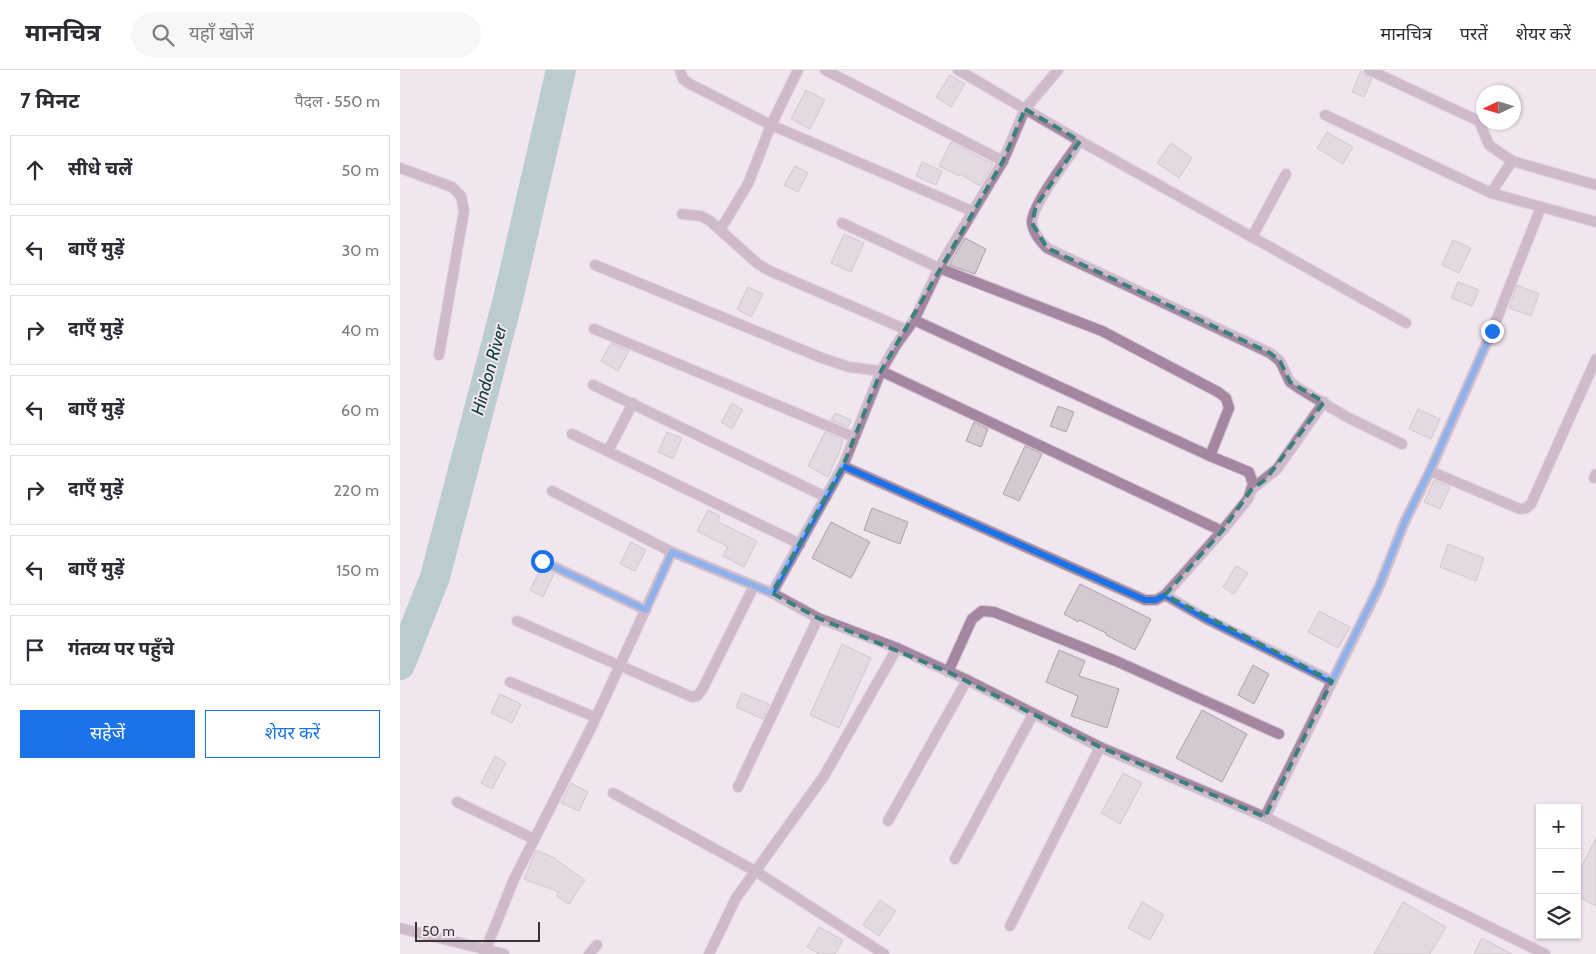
<!DOCTYPE html>
<html lang="hi">
<meta charset="utf-8">
<style>
body{margin:0;font-family:Cabin,"Noto Sans Devanagari",sans-serif;background:#f7f7f7;color:#2b2b33}
.controls{position:absolute;right:15px;bottom:15px;display:grid;overflow:hidden;border-radius:0px;box-shadow:0 1px 4px #0004}
.controls button{width:45px;height:45px;display:grid;place-items:center;padding:0;border:0;border-bottom:1px solid #e1e1e2;background:#fff;color:#2b2b33;font:25px sans-serif}
.compass{position:absolute;left:1076px;top:15px;width:45px;height:45px;border-radius:50%;background:#fff;box-shadow:0 1px 4px #0004;rotate:266deg}
.scale{position:absolute;left:15px;bottom:12px;width:125px;box-sizing:border-box;padding-left:5px;border:2px solid #373337;border-top:0;font-size:14px;line-height:18px;white-space:nowrap;color:#373337;-webkit-text-stroke:4px #f1e6ef;paint-order:stroke}
.stop{position:absolute;width:15px;height:15px;margin:-11px;border:4px solid #1a73e8;border-radius:50%;background:#fff}
.stop.end{background:#1a73e8;border-color:#fff;box-shadow:0 1px 5px #0008}
.list{margin:0;padding:0;list-style:none}
h2{display:flex;justify-content:space-between;align-items:center;height:65px;margin:0;padding:0 20px;font-size:21px}
h2 small{font-size:16px;font-weight:400;color:#7c7c81}
.list li{display:grid;grid-template-columns:32px 1fr auto;gap:15px;align-items:center;box-sizing:border-box;height:70px;margin:0 10px 10px;padding:0 10px;border:1px solid #e1e1e2;border-radius:0px}
.list b{display:block;font-size:19px;white-space:nowrap}
.list em{font-size:16px;font-style:normal;color:#7c7c81}
.actions{display:flex;gap:10px;padding:15px 20px}
.actions a{flex:1;padding:11px 0;border:1px solid #1a73e8;border-radius:0px;text-align:center;font-size:18px;color:#1a73e8}
.actions .main{background:#1a73e8;color:#fff}
.icon{flex:none;width:28px;height:28px;fill:none;stroke:currentColor;stroke-width:2;stroke-linecap:round;stroke-linejoin:round}
.map{position:relative;flex:none;width:1196px;height:884px;overflow:hidden}
header{display:flex;align-items:center;gap:30px;box-sizing:border-box;height:70px;padding:0 25px;background:#fff;border-bottom:1px solid #e1e1e2}
header strong{font-size:24px}
nav{display:flex;gap:28px;margin-inline-start:auto;font-size:18px}
.search{width:350px;height:45px;background:#f7f7f7;display:flex;align-items:center;gap:12px;box-sizing:border-box;padding:0 18px;border-radius:28px;color:#7c7c81;font-size:19px}
main{display:flex}
aside{flex:1;background:#fff}
.map>svg:first-child{display:block}
</style>
<header>
<strong>मानचित्र</strong>
<div class="search"><svg class="icon" aria-label="search" viewBox="0 0 24 24"><circle cx="10" cy="10" r="6"/><path d="M15 15l6 6"/></svg>यहाँ खोजें</div>
<nav><a>मानचित्र</a><a>परतें</a><a>शेयर करें</a></nav>
</header>
<main>
<aside>
<h2>7 मिनट<small>पैदल · 550 m</small></h2>
<ul class="list">
<li><svg class="icon" aria-label="ahead" viewBox="0 0 24 24"><path d="M12 20V5M6 11l6-6 6 6"/></svg><div><b>सीधे चलें</b></div><em>50 m</em></li>
<li><svg class="icon" aria-label="left" viewBox="0 0 24 24"><path d="M17 20v-9H6M10 6l-5 5 5 5"/></svg><div><b>बाएँ मुड़ें</b></div><em>30 m</em></li>
<li><svg class="icon" aria-label="right" viewBox="0 0 24 24"><path d="M7 20v-9h11M14 6l5 5-5 5"/></svg><div><b>दाएँ मुड़ें</b></div><em>40 m</em></li>
<li><svg class="icon" aria-label="left" viewBox="0 0 24 24"><path d="M17 20v-9H6M10 6l-5 5 5 5"/></svg><div><b>बाएँ मुड़ें</b></div><em>60 m</em></li>
<li><svg class="icon" aria-label="right" viewBox="0 0 24 24"><path d="M7 20v-9h11M14 6l5 5-5 5"/></svg><div><b>दाएँ मुड़ें</b></div><em>220 m</em></li>
<li><svg class="icon" aria-label="left" viewBox="0 0 24 24"><path d="M17 20v-9H6M10 6l-5 5 5 5"/></svg><div><b>बाएँ मुड़ें</b></div><em>150 m</em></li>
<li><svg class="icon" aria-label="arrive" viewBox="0 0 24 24"><path d="M6 21V4h12l-3 4 3 4H6"/></svg><div><b>गंतव्य पर पहुँचे</b></div></li>
</ul>
<div class="actions"><a class="main">सहेजें</a><a>शेयर करें</a></div>
</aside>
<div class="map">
<svg width="1196" height="884" viewBox="0 0 1196 884">
<rect width="100%" height="100%" fill="#f1e6ef"/>
<g fill="none" stroke-linecap="round" stroke-linejoin="round">
<path stroke="#7baea9" stroke-width="30" d="M 0,595 L 35,507 L 108,229 L 161,0"/>
</g>
<g fill="#d4c8d2" stroke="#ada2ab">
<path d="M 961,1 L 966,6 L 972,9 L 964,27 L 952,22 Z"/>
<path d="M 550,5 L 565,14 L 551,37 L 536,27 Z"/>
<path d="M 406,20 L 425,30 L 410,59 L 391,49 Z"/>
<path d="M 927,62 L 953,77 L 943,94 L 917,78 Z"/>
<path d="M 551,72 L 593,94 L 580,116 L 560,104 L 559,106 L 539,96 Z"/>
<path d="M 771,73 L 792,88 L 779,108 L 757,93 Z"/>
<path d="M 522,92 L 542,101 L 536,115 L 516,106 Z"/>
<path d="M 395,96 L 408,103 L 398,122 L 384,115 Z"/>
<path d="M 444,164 L 464,173 L 451,202 L 431,193 Z"/>
<path d="M 565,168 L 586,179 L 575,204 L 549,195 Z"/>
<path d="M 1053,170 L 1071,178 L 1059,203 L 1042,195 Z"/>
<path d="M 1058,212 L 1079,220 L 1072,236 L 1051,228 Z"/>
<path d="M 1117,215 L 1139,224 L 1131,246 L 1109,238 Z"/>
<path d="M 348,217 L 363,224 L 351,247 L 337,239 Z"/>
<path d="M 211,273 L 229,281 L 218,301 L 201,291 Z"/>
<path d="M 332,333 L 343,340 L 332,359 L 321,352 Z"/>
<path d="M 658,336 L 674,342 L 666,362 L 650,356 Z"/>
<path d="M 1018,339 L 1040,349 L 1031,369 L 1009,359 Z"/>
<path d="M 435,343 L 451,350 L 448,357 L 431,350 Z"/>
<path d="M 574,352 L 588,359 L 581,377 L 566,371 Z"/>
<path d="M 267,362 L 282,368 L 273,389 L 258,382 Z"/>
<path d="M 425,362 L 443,370 L 441,378 L 428,407 L 408,396 Z"/>
<path d="M 625,376 L 642,384 L 619,431 L 603,424 Z"/>
<path d="M 1034,410 L 1050,417 L 1040,439 L 1024,432 Z"/>
<path d="M 472,438 L 508,452 L 500,474 L 464,460 Z"/>
<path d="M 308,440 L 320,446 L 317,451 L 357,471 L 344,497 L 323,486 L 328,477 L 297,461 Z"/>
<path d="M 431,452 L 470,472 L 451,508 L 412,488 Z"/>
<path d="M 231,472 L 246,480 L 235,501 L 220,494 Z"/>
<path d="M 1048,474 L 1084,488 L 1076,511 L 1040,497 Z"/>
<path d="M 836,496 L 848,503 L 834,524 L 823,517 Z"/>
<path d="M 141,498 L 154,504 L 143,527 L 130,520 Z"/>
<path d="M 680,514 L 751,549 L 735,580 L 706,565 L 706,563 L 679,550 L 678,552 L 664,544 Z"/>
<path d="M 919,541 L 950,557 L 938,578 L 908,562 Z"/>
<path d="M 442,574 L 471,588 L 439,658 L 410,645 Z"/>
<path d="M 659,580 L 685,591 L 679,606 L 719,619 L 707,658 L 671,646 L 678,626 L 646,612 Z"/>
<path d="M 853,595 L 869,604 L 854,634 L 838,625 Z"/>
<path d="M 342,623 L 369,634 L 363,649 L 336,637 Z"/>
<path d="M 100,624 L 121,634 L 112,653 L 91,643 Z"/>
<path d="M 802,640 L 847,664 L 822,712 L 776,688 Z"/>
<path d="M 95,686 L 106,693 L 92,719 L 81,713 Z"/>
<path d="M 723,703 L 742,713 L 720,754 L 701,743 Z"/>
<path d="M 171,713 L 188,722 L 179,741 L 161,733 Z"/>
<path d="M 1196,768 L 1196,836 L 1177,826 L 1177,806 Z"/>
<path d="M 136,780 L 155,788 L 155,789 L 185,810 L 169,834 L 156,826 L 159,822 L 124,809 Z"/>
<path d="M 480,830 L 496,841 L 479,866 L 463,855 Z"/>
<path d="M 742,832 L 764,845 L 750,870 L 728,858 Z"/>
<path d="M 1003,832 L 1046,857 L 1030,884 L 974,884 Z"/>
<path d="M 419,857 L 443,870 L 435,884 L 419,884 L 407,877 Z"/>
<path d="M 1082,868 L 1112,884 L 1074,884 Z"/>
</g>
<g fill="none" stroke-linecap="round" stroke-linejoin="round">
<g stroke="#ccc2ca" stroke-width="12">
<g id="minor">
<path d="M 280,0 L 283,9 L 290,14 L 371,55 L 572,141"/>
<path d="M 425,0 L 603,91"/>
<path d="M 558,0 L 680,71 L 1006,253"/>
<path d="M 969,0 L 1079,51 L 1089,75 L 1112,91 L 1196,115"/>
<path d="M 925,45 L 1091,123 L 1196,152"/>
<path d="M 680,71 C 668,89 634,132 632,151 C 632,162 640,171 647,178 L 870,283 L 880,291 L 890,312 L 900,319 L 947,347 L 1002,374"/>
<path d="M 0,98 L 52,117 L 61,126 L 64,141 L 39,285"/>
<path d="M 1091,123 L 1112,91"/>
<path d="M 282,144 L 301,146 L 310,151 L 358,194 L 370,201 L 507,260"/>
<path d="M 442,153 L 539,198 L 702,261 L 818,322 L 826,328 L 829,338 L 810,386"/>
<path d="M 320,160 L 348,114 L 371,55 L 398,0"/>
<path d="M 852,167 L 886,104"/>
<path d="M 195,195 L 422,288 L 449,297 L 481,301 L 822,461"/>
<path d="M 194,259 L 454,367"/>
<path d="M 193,315 L 426,427"/>
<path d="M 172,364 L 400,474"/>
<path d="M 208,381 L 233,333"/>
<path d="M 443,396 L 745,530 L 756,530 L 765,525 L 822,461 L 848,429 L 853,414 L 849,402 L 810,386 L 514,250"/>
<path d="M 1030,401 L 1120,439 L 1126,438 L 1131,434 L 1196,289"/>
<path d="M 1194,408 L 1196,404"/>
<path d="M 851,420 L 877,399 L 924,332"/>
<path d="M 152,421 L 272,482 L 372,523 L 418,548 L 497,578 L 567,610 L 700,677 L 865,747 L 1145,884"/>
<path d="M 142,491 L 246,540"/>
<path d="M 372,523 L 443,396 L 481,301 L 496,275 L 514,250 L 539,198 L 603,91 L 625,39 L 658,0"/>
<path d="M 765,525 L 805,548 L 932,611"/>
<path d="M 117,551 L 292,627 L 297,626 L 302,620 L 354,516"/>
<path d="M 548,602 L 572,549 L 582,541 L 594,542 L 716,591 L 879,664"/>
<path d="M 110,612 L 195,647"/>
<path d="M 338,717 L 418,548"/>
<path d="M 213,723 L 355,801 L 484,884"/>
<path d="M 57,732 L 134,769"/>
<path d="M 865,747 L 979,517 L 1005,451 L 1030,401 L 1092,261 L 1141,137"/>
<path d="M 488,751 L 567,610"/>
<path d="M 555,789 L 633,644"/>
<path d="M 610,856 L 700,677"/>
<path d="M 0,858 L 104,884"/>
<path d="M 84,884 L 114,809 L 191,658 L 272,482"/>
<path d="M 189,884 L 197,875"/>
<path d="M 309,884 L 336,828 L 424,706 L 497,578"/>
</g>
</g>
<use href="#minor" stroke="#a586a0" stroke-width="10"/>
</g>
<g fill="none" stroke-linecap="round" stroke-linejoin="round">
<path stroke="#1a73e8" stroke-width="6" d="M 142,491 L 246,540 L 272,482 L 372,523 L 443,396 L 745,530 L 756,530 L 765,525 L 805,548 L 932,611 L 979,516 L 1005,451 L 1030,400 L 1092,261"/>
</g>
<path d="M0 0H1196V884H0ZM 625,39 L 680,71 L 636,136 L 632,153 L 647,178 L 870,283 L 880,291 L 890,312 L 924,332 L 866,409 L 851,420 L 822,461 L 765,525 L 932,611 L 865,747 L 700,677 L 548,602 L 418,548 L 372,523 L 443,396 L 481,301 L 603,91 Z" fill="#f1e6ef" fill-opacity=".55" fill-rule="evenodd"/>
<path fill="none" stroke="#39817c" stroke-width="4" stroke-dasharray="10 6" stroke-linejoin="round" d="M 625,39 L 680,71 L 636,136 L 632,153 L 647,178 L 870,283 L 880,291 L 890,312 L 924,332 L 866,409 L 851,420 L 822,461 L 765,525 L 932,611 L 865,747 L 700,677 L 548,602 L 418,548 L 372,523 L 443,396 L 481,301 L 603,91 Z"/>
<g text-anchor="middle" dominant-baseline="central" stroke-width="4" stroke-linejoin="round" paint-order="stroke">
<g font-size="18" font-style="italic" fill="#10403d" stroke="#f1e6ef">
<text transform="translate(89 300) rotate(-75)">Hindon River</text>
</g>
</g>
</svg>
<div class="controls">
<button>+</button>
<button>−</button>
<button><svg class="icon" aria-label="layers" viewBox="0 0 24 24"><path d="M12 4l9 5-9 5-9-5zM3 14l9 5 9-5"/></svg></button>
</div>
<svg class="compass" viewBox="-18 -18 36 36"><path d="M0-13l5 13h-10z" fill="#e53935"/><path d="M0 13l5-13h-10z" fill="#7c7c81"/></svg>
<div class="scale">50 m</div>
<div class="stop" style="left:142px;top:491px"></div>
<div class="stop end" style="left:1092px;top:261px"></div>
</div>
</main>
